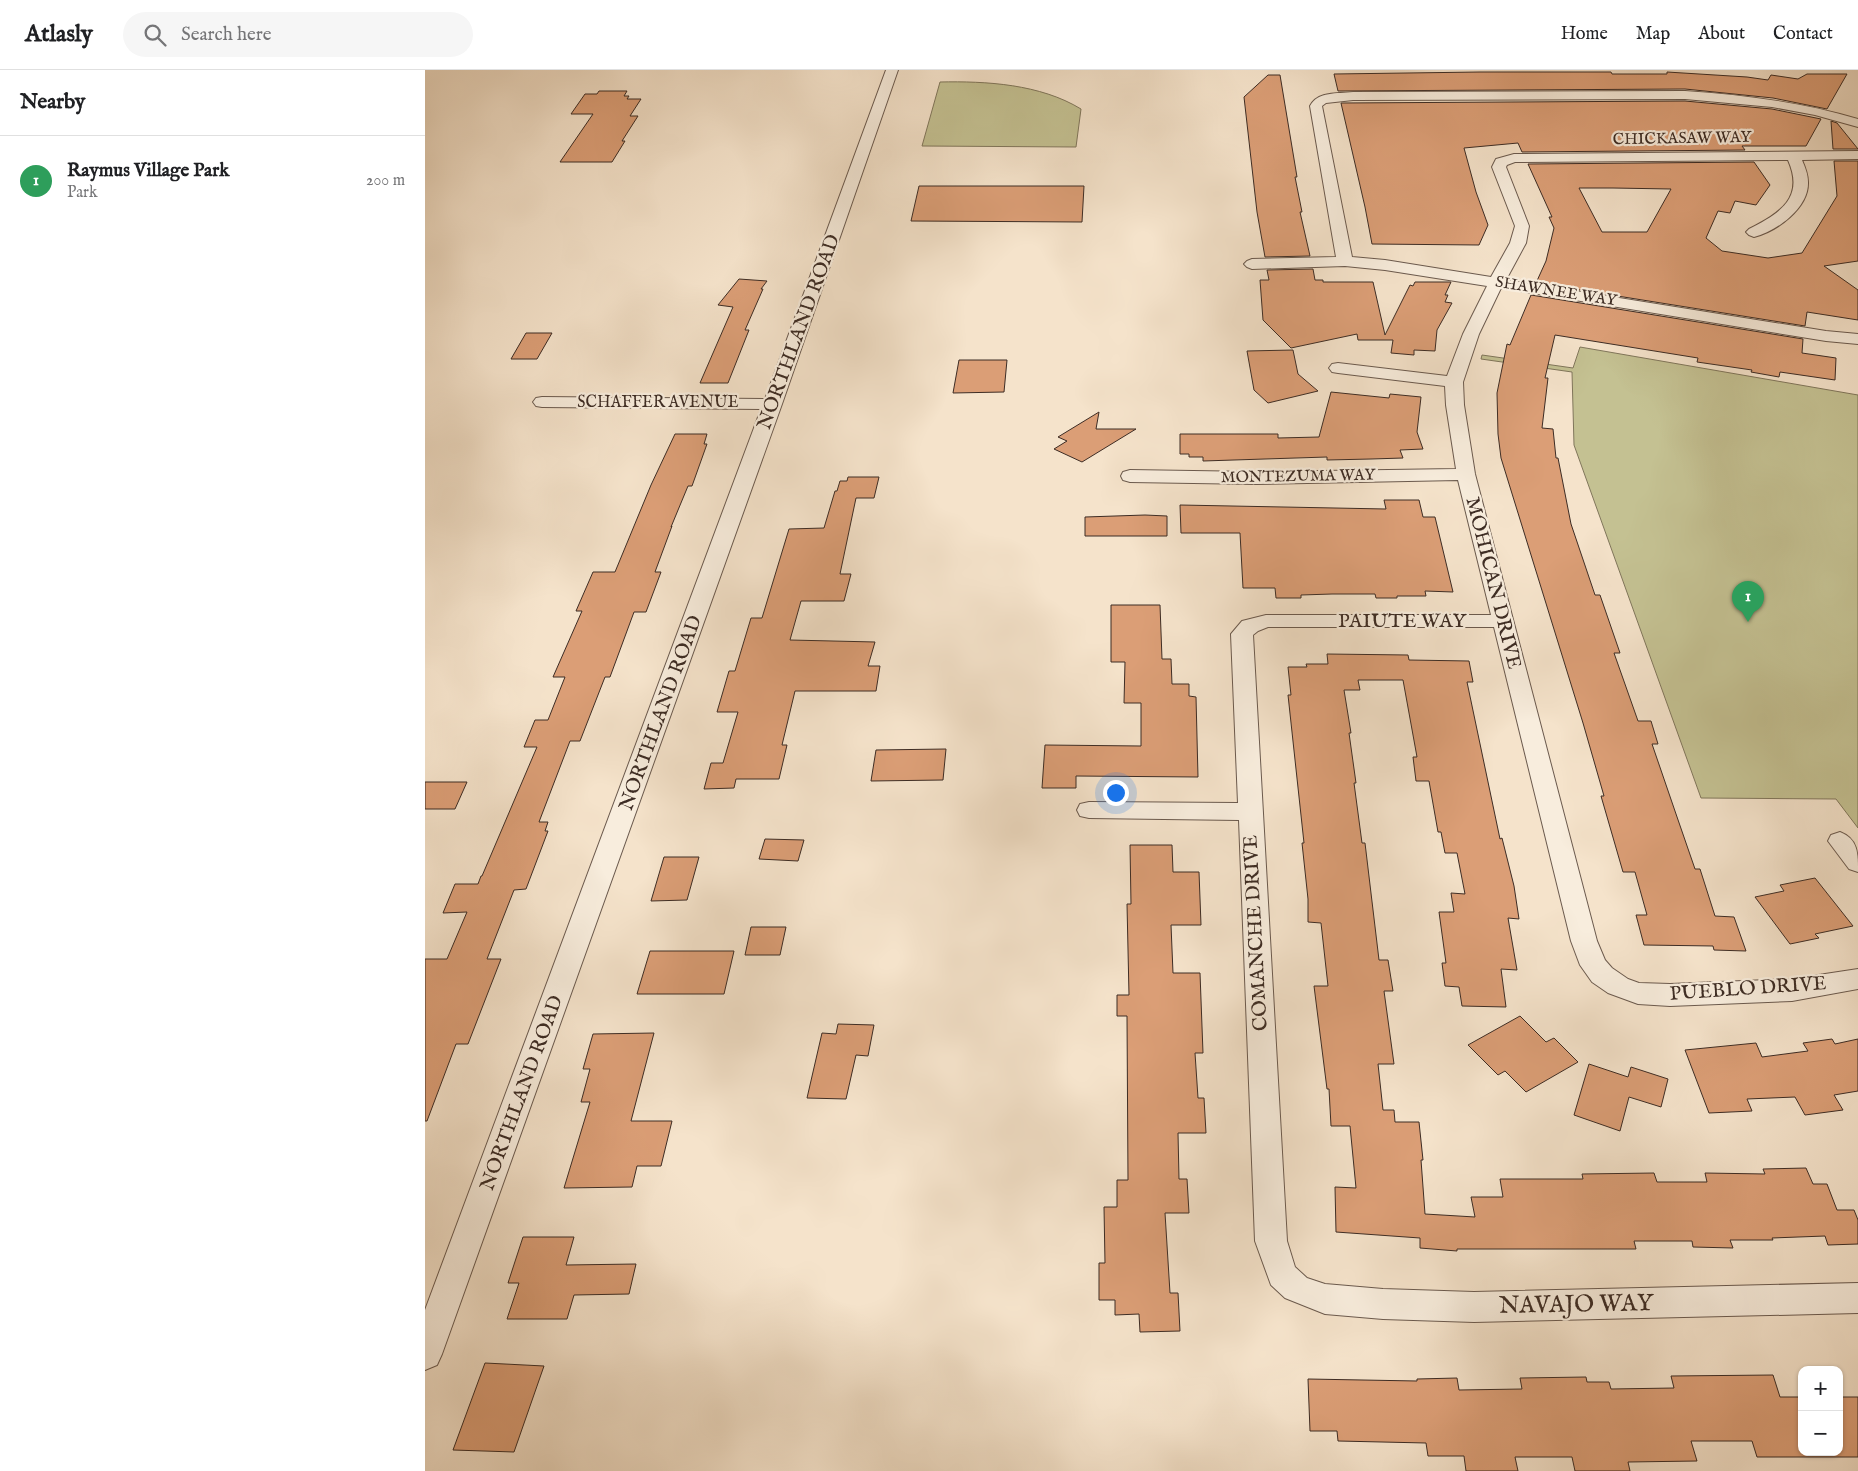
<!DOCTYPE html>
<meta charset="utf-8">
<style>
body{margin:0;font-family:"IM FELL English",serif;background:#f6f6f6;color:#202124}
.controls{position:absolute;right:15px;bottom:15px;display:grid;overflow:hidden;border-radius:10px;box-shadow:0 1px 4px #0004}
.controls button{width:45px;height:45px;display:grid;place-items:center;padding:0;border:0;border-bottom:1px solid #e0e0e0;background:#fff;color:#202124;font:25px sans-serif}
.you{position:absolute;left:690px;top:722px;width:18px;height:18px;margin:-12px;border:4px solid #fff;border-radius:50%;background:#1a73e8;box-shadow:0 0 0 8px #1a73e833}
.badge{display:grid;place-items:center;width:32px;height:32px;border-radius:50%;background:#111827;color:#fff;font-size:16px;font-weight:700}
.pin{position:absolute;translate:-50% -41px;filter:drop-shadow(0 1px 2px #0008)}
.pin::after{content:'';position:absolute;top:26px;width:18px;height:15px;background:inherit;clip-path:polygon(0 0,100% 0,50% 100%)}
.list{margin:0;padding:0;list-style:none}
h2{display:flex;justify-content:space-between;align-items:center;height:65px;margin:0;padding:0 20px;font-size:21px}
h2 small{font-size:16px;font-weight:400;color:#757577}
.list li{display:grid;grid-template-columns:32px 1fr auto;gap:15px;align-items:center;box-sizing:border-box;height:90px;padding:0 20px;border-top:1px solid #e0e0e0}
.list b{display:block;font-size:19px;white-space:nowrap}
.list p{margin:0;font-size:16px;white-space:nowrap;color:#757577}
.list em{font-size:16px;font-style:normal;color:#757577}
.icon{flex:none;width:28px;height:28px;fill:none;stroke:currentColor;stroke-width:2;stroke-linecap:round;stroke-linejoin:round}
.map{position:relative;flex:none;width:1433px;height:1401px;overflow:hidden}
header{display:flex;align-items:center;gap:30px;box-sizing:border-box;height:70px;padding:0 25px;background:#fff;border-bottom:1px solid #e0e0e0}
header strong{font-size:24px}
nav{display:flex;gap:28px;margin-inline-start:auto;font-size:18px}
.search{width:350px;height:45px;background:#f6f6f6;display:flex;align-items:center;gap:12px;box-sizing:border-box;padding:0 18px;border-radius:28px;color:#757577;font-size:19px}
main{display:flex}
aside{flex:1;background:#fff}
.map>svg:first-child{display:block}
</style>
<header>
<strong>Atlasly</strong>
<div class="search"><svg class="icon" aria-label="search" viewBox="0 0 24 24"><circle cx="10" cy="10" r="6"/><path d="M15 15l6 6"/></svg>Search here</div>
<nav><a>Home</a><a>Map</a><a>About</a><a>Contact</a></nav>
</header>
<main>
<aside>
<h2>Nearby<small></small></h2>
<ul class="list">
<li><span class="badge" style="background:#2e9e5b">1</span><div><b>Raymus Village Park</b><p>Park</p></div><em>200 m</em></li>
</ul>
</aside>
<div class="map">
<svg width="1433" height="1401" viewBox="0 0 1433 1401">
<rect width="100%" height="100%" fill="#f5e3cb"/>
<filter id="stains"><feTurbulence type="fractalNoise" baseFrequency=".004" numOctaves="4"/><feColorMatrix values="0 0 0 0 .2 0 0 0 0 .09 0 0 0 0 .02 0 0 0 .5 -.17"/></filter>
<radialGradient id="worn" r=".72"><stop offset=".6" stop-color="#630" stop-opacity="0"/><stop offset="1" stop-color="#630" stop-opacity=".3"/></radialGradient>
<g fill="#c4c192" stroke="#80765b">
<path d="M 515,12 C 561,11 615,14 656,39 L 651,77 L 497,76 Z"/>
<path d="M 1155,277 L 1433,325 L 1433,758 L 1411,729 L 1276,728 L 1149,375 L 1147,302 L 1056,289 L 1057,285 L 1148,298 Z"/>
</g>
<g fill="#db9e76" stroke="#3d2c24" fill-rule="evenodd">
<path d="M 1055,2 L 1186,2 L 1187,4 L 1242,4 L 1242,2 L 1322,7 L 1343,10 L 1346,5 L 1373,9 L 1382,4 L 1422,4 L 1402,39 L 1348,28 L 1260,19 L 913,21 L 909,4 Z"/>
<path d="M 843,5 L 855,5 L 872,107 L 870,107 L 877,142 L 875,142 L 885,186 L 840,187 L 832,142 L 819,27 Z"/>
<path d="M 174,21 L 202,21 L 199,26 L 204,26 L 202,29 L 216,29 L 205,46 L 213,46 L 197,71 L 200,71 L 187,92 L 135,92 L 168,44 L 146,44 L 160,24 L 172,24 Z"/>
<path d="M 1260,31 L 1347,39 L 1396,49 L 1381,76 L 1317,76 L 1320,80 L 1097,82 L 1093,73 L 1039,78 L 1051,122 L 1063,155 L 1054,175 L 947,174 L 940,137 L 916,33 Z"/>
<path d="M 1406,51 L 1412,53 L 1433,79 L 1408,79 Z"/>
<path d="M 1409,91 L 1433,91 L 1433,191 L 1399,196 L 1433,220 L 1433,250 L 1382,242 L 1380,256 L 1111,213 L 1121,191 L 1129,158 L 1124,147 L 1127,147 L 1103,94 L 1329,92 L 1345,115 L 1331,135 L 1310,131 L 1305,143 L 1293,141 L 1281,168 L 1297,181 L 1343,188 L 1377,183 L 1412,126 ZM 1154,118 L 1188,118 L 1246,119 L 1222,162 L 1177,162 Z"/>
<path d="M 494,116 L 659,116 L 657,152 L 486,151 Z"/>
<path d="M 888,199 L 890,210 L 898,210 L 898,212 L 948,212 L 960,265 L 985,215 L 988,216 L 990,212 L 1026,212 L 1020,225 L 1023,225 L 1020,232 L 1027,233 L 1012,260 L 1010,281 L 989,280 L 989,285 L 966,283 L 968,270 L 933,270 L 932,264 L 866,278 L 838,250 L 835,210 L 844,210 L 842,200 Z"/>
<path d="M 314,209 L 342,211 L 336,219 L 338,219 L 320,260 L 324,260 L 303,313 L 275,313 L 308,237 L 293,235 Z"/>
<path d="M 1106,225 L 1378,269 L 1377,283 L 1411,288 L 1410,310 L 1355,302 L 1354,307 L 1326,302 L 1327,300 L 1272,292 L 1273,288 L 1130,265 L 1120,308 L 1123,308 L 1117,358 L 1128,359 L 1131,388 L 1133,388 L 1146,454 L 1170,525 L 1175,525 L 1195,583 L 1189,583 L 1213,651 L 1226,651 L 1233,674 L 1227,674 L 1251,744 L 1270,799 L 1275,799 L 1290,846 L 1309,847 L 1321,881 L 1289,880 L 1288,876 L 1219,875 L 1211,845 L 1222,845 L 1210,802 L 1198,802 L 1176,726 L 1179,726 L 1158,653 L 1076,388 L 1073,364 L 1072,323 L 1082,274 L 1085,275 Z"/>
<path d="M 101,263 L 127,263 L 112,289 L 86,289 Z"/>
<path d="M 868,280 L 873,304 L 893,321 L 843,333 L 829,320 L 822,281 Z"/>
<path d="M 534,290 L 582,290 L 579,322 L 528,323 Z"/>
<path d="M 906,322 L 964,328 L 965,324 L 996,327 L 992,362 L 998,379 L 975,380 L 978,388 L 946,389 L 902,390 L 902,387 L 778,391 L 778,387 L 764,387 L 764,384 L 755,384 L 755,364 L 853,364 L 853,368 L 894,367 Z"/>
<path d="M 674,342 L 671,359 L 711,359 L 657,392 L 629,379 L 642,371 L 633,367 Z"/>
<path d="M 250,364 L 282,364 L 279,374 L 282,374 L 267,416 L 263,416 L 246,457 L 247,456 L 230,502 L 236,502 L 221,542 L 209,542 L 185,607 L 180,607 L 155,671 L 145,671 L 114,752 L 123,752 L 120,761 L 123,761 L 101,819 L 89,820 L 62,889 L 76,889 L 43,974 L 31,974 L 2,1051 L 0,1051 L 0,889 L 22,889 L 42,842 L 18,843 L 30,814 L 53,814 L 56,806 L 57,806 L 112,677 L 99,677 L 110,650 L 123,650 L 140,607 L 128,607 L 157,541 L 151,541 L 168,502 L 190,502 L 226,415 Z"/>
<path d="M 423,407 L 454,407 L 449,428 L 431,428 L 415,504 L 426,504 L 419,531 L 376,531 L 365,570 L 450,572 L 443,596 L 455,596 L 451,621 L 370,621 L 357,675 L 362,675 L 354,709 L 311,709 L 309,718 L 279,719 L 286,693 L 298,693 L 313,642 L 292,642 L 304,601 L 310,601 L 326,548 L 337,548 L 364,459 L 399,458 L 410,421 L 412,421 L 415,411 L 422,411 Z"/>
<path d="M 959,430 L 994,430 L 998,447 L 1010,447 L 1028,522 L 1000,521 L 1001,526 L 972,526 L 972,528 L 951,528 L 950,524 L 907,524 L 876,525 L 876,528 L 851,528 L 850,518 L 818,518 L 815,463 L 756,463 L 755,435 L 961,439 Z"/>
<path d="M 720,445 L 742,446 L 742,466 L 660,466 L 660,447 Z"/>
<path d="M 686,535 L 735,535 L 737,589 L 746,589 L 747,614 L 764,614 L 764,626 L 771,627 L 773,707 L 651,706 L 651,718 L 617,718 L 620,675 L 716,676 L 716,633 L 699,633 L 700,592 L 686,592 Z"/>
<path d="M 902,584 L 983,585 L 984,590 L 1044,591 L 1048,612 L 1042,612 L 1075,769 L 1077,768 L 1089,816 L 1094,849 L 1083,848 L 1092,900 L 1076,899 L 1081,937 L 1037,936 L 1034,917 L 1020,916 L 1017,893 L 1021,893 L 1014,842 L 1029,842 L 1026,823 L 1040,824 L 1032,783 L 1020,783 L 1016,762 L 1013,762 L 1004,711 L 991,711 L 988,687 L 992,687 L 978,610 L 933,610 L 935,620 L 919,620 L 926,663 L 924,663 L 931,713 L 929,713 L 937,773 L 940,773 L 954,890 L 963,890 L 968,921 L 959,921 L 969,994 L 953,994 L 958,1040 L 969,1040 L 970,1052 L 994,1052 L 998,1090 L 996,1090 L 1000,1144 L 1050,1147 L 1046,1127 L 1078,1127 L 1075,1109 L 1158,1109 L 1157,1104 L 1229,1103 L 1232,1112 L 1282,1112 L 1280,1103 L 1340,1104 L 1338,1099 L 1381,1098 L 1388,1114 L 1402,1114 L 1412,1140 L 1429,1140 L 1433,1150 L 1433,1174 L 1403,1175 L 1400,1166 L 1347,1168 L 1348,1170 L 1305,1170 L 1308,1178 L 1268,1177 L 1267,1171 L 1209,1171 L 1211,1179 L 1032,1179 L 1032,1181 L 995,1178 L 995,1168 L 911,1162 L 910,1117 L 931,1118 L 925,1056 L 906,1056 L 904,1019 L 902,1019 L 889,916 L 903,916 L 896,853 L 883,852 L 883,829 L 877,773 L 879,773 L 863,625 L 866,625 L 863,597 L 882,597 L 881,594 L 903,594 Z"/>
<path d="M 521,679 L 518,710 L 446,711 L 451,680 Z"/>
<path d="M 0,712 L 42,712 L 30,739 L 0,739 Z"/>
<path d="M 340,769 L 379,770 L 373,791 L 334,789 Z"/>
<path d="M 705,775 L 747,775 L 748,802 L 774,802 L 776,855 L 746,855 L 748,903 L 775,903 L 778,983 L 770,983 L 773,1028 L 779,1028 L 781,1063 L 753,1063 L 754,1109 L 762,1109 L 764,1143 L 740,1143 L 745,1223 L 753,1223 L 755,1261 L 715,1262 L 714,1244 L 690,1245 L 690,1230 L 674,1230 L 674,1193 L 680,1193 L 679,1137 L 692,1137 L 692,1110 L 703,1110 L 702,946 L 692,946 L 692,925 L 704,925 L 702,834 L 706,834 Z"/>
<path d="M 239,787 L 274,787 L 262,830 L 226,831 Z"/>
<path d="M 1390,808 L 1428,856 L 1390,864 L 1394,868 L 1365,874 L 1330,827 L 1359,821 L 1355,815 Z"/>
<path d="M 326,857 L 361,857 L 355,885 L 320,885 Z"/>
<path d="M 225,881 L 309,881 L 299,924 L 212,924 Z"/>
<path d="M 1095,946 L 1121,972 L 1129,968 L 1153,992 L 1101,1022 L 1080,1001 L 1073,1005 L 1043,975 Z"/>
<path d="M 413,954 L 449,955 L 443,986 L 431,985 L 421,1029 L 382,1028 L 397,963 L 411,964 Z"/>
<path d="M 229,963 L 206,1051 L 247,1051 L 236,1096 L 212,1096 L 207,1117 L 139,1118 L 165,1032 L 156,1032 L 165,999 L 158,999 L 168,964 Z"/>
<path d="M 1407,969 L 1410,974 L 1433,969 L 1433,1021 L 1409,1025 L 1418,1040 L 1380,1045 L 1370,1027 L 1322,1029 L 1327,1041 L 1284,1043 L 1260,980 L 1331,973 L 1337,987 L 1383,981 L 1378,973 Z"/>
<path d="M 1164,994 L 1203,1007 L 1206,997 L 1243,1009 L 1236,1037 L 1204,1027 L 1195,1061 L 1149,1045 Z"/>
<path d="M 98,1167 L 149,1167 L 141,1195 L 211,1194 L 204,1224 L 149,1225 L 142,1249 L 82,1249 L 94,1213 L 83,1213 Z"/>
<path d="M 60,1293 L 119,1296 L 89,1382 L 28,1380 Z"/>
<path d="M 1348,1305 L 1355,1327 L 1377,1327 L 1377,1382 L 1414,1382 L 1414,1327 L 1433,1327 L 1433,1387 L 1332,1387 L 1327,1371 L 1266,1371 L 1272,1391 L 1203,1392 L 1205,1401 L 1150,1401 L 1147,1387 L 1090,1387 L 1093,1401 L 1041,1401 L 1039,1386 L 1003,1386 L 1001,1373 L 913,1371 L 912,1361 L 885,1361 L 883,1309 L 992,1311 L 992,1309 L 1032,1308 L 1034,1320 L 1097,1319 L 1095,1308 L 1161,1307 L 1162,1312 L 1184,1312 L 1186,1319 L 1249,1318 L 1246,1306 Z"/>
</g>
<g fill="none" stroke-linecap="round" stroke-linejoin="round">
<g stroke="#6b5a4e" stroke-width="2">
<g id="minor">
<path d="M 461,0 L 473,0 L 357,334 L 17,1284 L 12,1295 L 0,1300 L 0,1240 L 336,339 L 117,337 L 111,336 L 108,332 L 111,328 L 117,327 L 340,329 Z"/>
<path d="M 1260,21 C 1319,25 1376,32 1433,49 L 1433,57 L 1390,45 L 1347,37 L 1260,29 L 928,30 L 901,33 L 897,36 L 927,187 L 960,190 L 1066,207 L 1085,173 L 1090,156 L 1067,97 L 1071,89 L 1089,84 L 1433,81 L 1433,89 L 1377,90 C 1380,97 1383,104 1383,112 C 1384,138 1352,161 1329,167 L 1324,165 L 1321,162 L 1324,159 C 1355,143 1380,128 1363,90 L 1090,92 L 1082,95 L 1081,97 L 1104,156 L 1101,173 L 1081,210 L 1401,261 L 1433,264 L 1433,274 L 1401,271 L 1076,218 L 1054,264 L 1038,312 L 1039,335 L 1050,404 L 1172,871 L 1180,890 L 1187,898 L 1203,909 L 1214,913 L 1245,914 L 1367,909 L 1433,899 L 1433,919 L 1367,931 L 1245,936 L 1213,934 L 1183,923 L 1167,912 L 1155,895 L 1146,871 L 1069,557 L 843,557 L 833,561 L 828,565 L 862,1171 L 870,1197 L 882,1208 L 900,1214 L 958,1219 L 1049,1222 L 1433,1213 L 1433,1243 L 1049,1252 L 958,1249 L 900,1244 L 860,1228 L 846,1215 L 830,1171 L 814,750 L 664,748 L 655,746 L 652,740 L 655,734 L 664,732 L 813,733 L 806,564 L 817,551 L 841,545 L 1066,545 L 1033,410 L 831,414 L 705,412 L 698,410 L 696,406 L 698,402 L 705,400 L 831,402 L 1031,399 L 1021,335 L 1020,316 L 913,303 L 907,302 L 904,298 L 907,294 L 913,293 L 1022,306 L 1038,264 L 1062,216 L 960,200 L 920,196 L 827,199 L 822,197 L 819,194 L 822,191 L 827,189 L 911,187 L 885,36 C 893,21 912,24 928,22 Z"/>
<path d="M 1415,762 C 1433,769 1433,783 1433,802 L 1424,799 L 1403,771 L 1406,765 Z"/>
</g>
</g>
<use href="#minor" fill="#f8eddd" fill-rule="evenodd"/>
</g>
<g text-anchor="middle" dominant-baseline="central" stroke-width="4.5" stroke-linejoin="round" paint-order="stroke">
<g font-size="16" fill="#3d2c24" stroke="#f8eddd">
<text transform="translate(1257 69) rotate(-1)">CHICKASAW WAY</text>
<text transform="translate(1131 222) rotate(9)">SHAWNEE WAY</text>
<text x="233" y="333">SCHAFFER AVENUE</text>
<text transform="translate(873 407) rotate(-1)">MONTEZUMA WAY</text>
</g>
<g font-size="20" fill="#3d2c24" stroke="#f8eddd">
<text transform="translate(374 262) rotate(-70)">NORTHLAND ROAD</text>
<text transform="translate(1068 513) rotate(76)">MOHICAN DRIVE</text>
<text x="977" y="551">PAIUTE WAY</text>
<text transform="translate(236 643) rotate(-70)">NORTHLAND ROAD</text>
<text transform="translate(831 863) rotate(-93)">COMANCHE DRIVE</text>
<text transform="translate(1323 919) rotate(-4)">PUEBLO DRIVE</text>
<text transform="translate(97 1023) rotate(-70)">NORTHLAND ROAD</text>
</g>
<g font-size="24" fill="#3d2c24" stroke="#f8eddd">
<text transform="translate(1151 1235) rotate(-1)">NAVAJO WAY</text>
</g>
</g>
<rect width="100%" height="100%" filter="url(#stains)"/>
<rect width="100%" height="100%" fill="url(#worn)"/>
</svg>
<div class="controls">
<button>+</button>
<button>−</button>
</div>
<div class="you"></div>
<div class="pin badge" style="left:1323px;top:552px;background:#2e9e5b">1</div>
</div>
</main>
